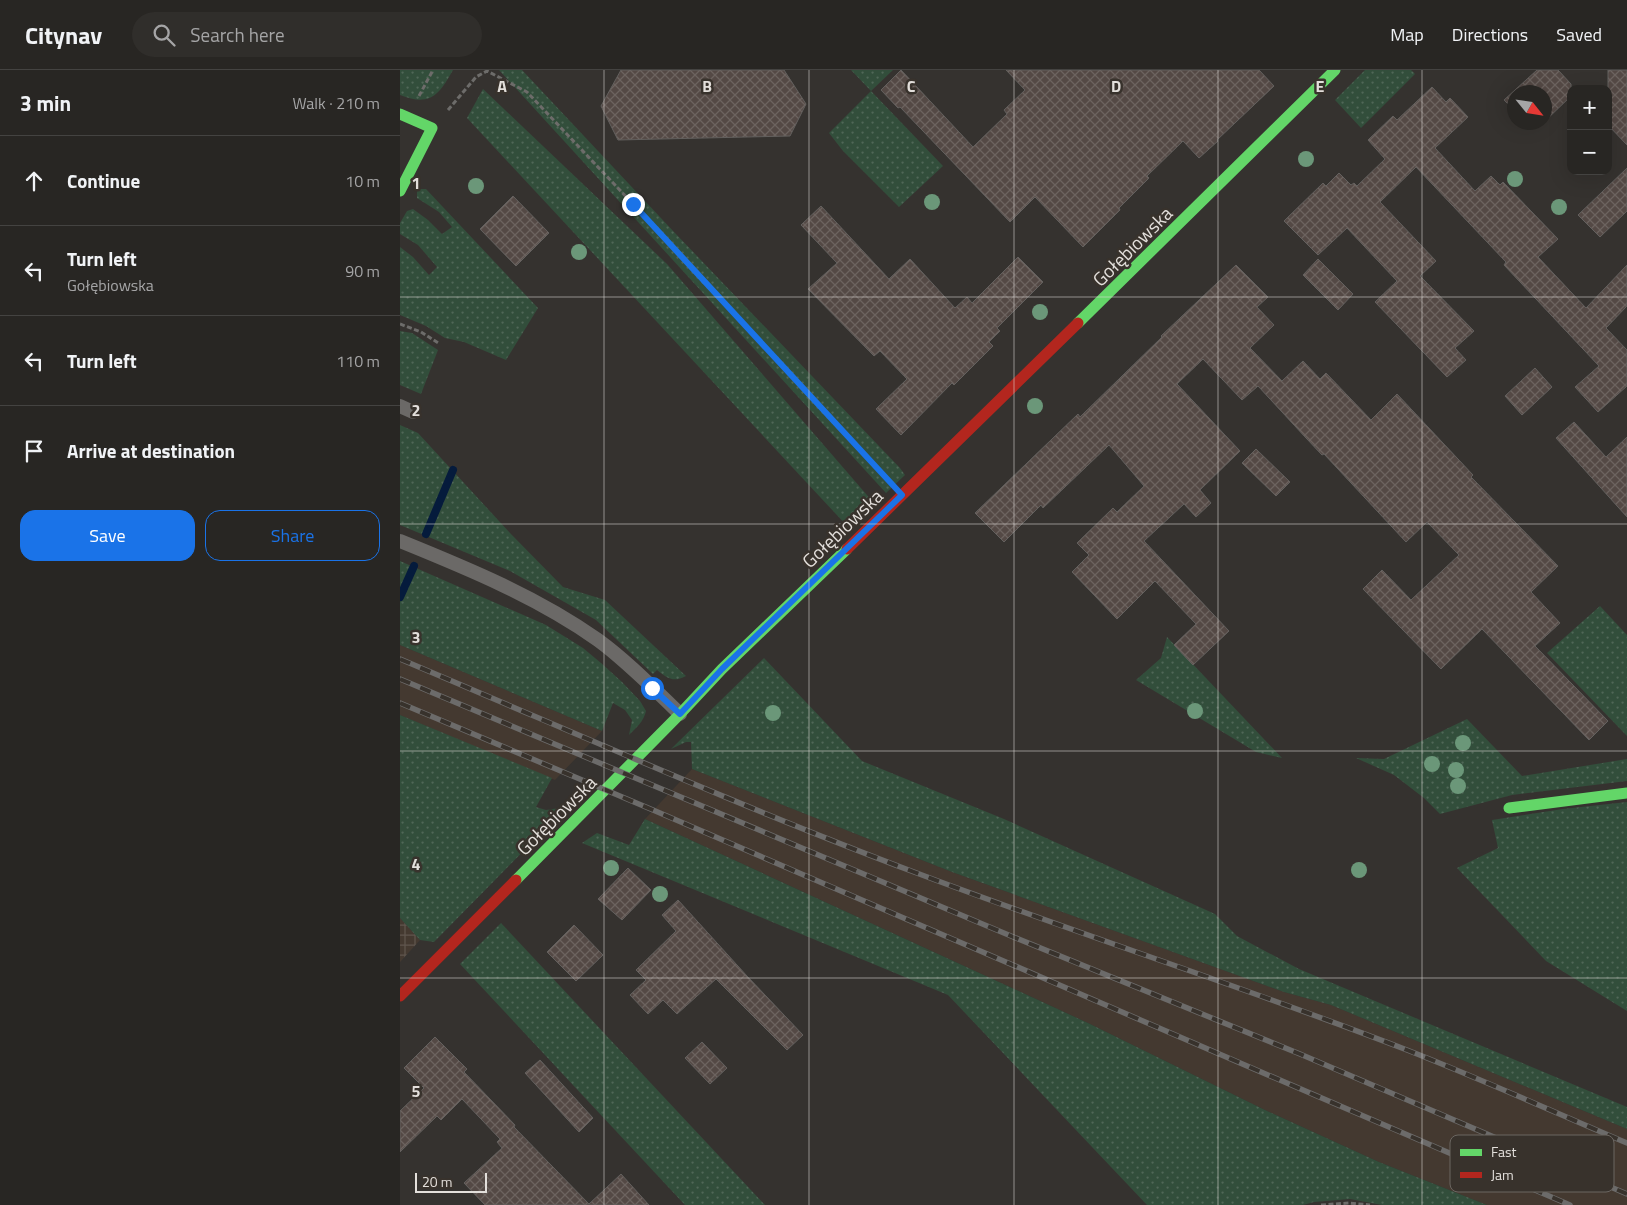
<!DOCTYPE html>
<meta charset="utf-8">
<style>
body{margin:0;font-family:"Titillium Web",sans-serif;background:#302e2b;color:#f1f3f6}
.controls{position:absolute;right:15px;top:15px;display:grid;overflow:hidden;border-radius:10px;box-shadow:0 5px 20px #0002}
.controls button{width:45px;height:45px;display:grid;place-items:center;padding:0;border:0;border-bottom:1px solid #444341;background:#282623;color:#f1f3f6;font:25px sans-serif}
.compass{position:absolute;left:1107px;top:15px;width:45px;height:45px;border-radius:50%;background:#282623;box-shadow:0 5px 20px #0002;rotate:120deg}
.scale{position:absolute;left:15px;bottom:12px;width:72px;box-sizing:border-box;padding-left:5px;border:2px solid #e3dfdb;border-top:0;font-size:14px;line-height:18px;white-space:nowrap;color:#e3dfdb;-webkit-text-stroke:4px #38322c;paint-order:stroke}
.stop{position:absolute;width:15px;height:15px;margin:-11px;border:4px solid #1a73e8;border-radius:50%;background:#fff}
.stop.end{background:#1a73e8;border-color:#fff;box-shadow:0 1px 5px #0008}
.list{margin:0;padding:0;list-style:none}
h2{display:flex;justify-content:space-between;align-items:center;height:65px;margin:0;padding:0 20px;font-size:21px}
h2 small{font-size:16px;font-weight:400;color:#a5a5a6}
.list li{display:grid;grid-template-columns:32px 1fr auto;gap:15px;align-items:center;box-sizing:border-box;height:90px;padding:0 20px;border-top:1px solid #444341}
.list b{display:block;font-size:19px;white-space:nowrap}
.list p{margin:0;font-size:16px;white-space:nowrap;color:#a5a5a6}
.list em{font-size:16px;font-style:normal;color:#a5a5a6}
.actions{display:flex;gap:10px;padding:15px 20px}
.actions a{flex:1;padding:11px 0;border:1px solid #1a73e8;border-radius:15px;text-align:center;font-size:18px;color:#1a73e8}
.actions .main{background:#1a73e8;color:#fff}
.icon{flex:none;width:28px;height:28px;fill:none;stroke:currentColor;stroke-width:2;stroke-linecap:round;stroke-linejoin:round}
.map{position:relative;flex:none;width:1227px;height:1135px;overflow:hidden}
header{display:flex;align-items:center;gap:30px;box-sizing:border-box;height:70px;padding:0 25px;background:#282623;border-bottom:1px solid #444341}
header strong{font-size:24px}
nav{display:flex;gap:28px;margin-inline-start:auto;font-size:18px}
.search{width:350px;height:45px;background:#302e2b;display:flex;align-items:center;gap:12px;box-sizing:border-box;padding:0 18px;border-radius:28px;color:#a5a5a6;font-size:19px}
main{display:flex}
aside{flex:1;background:#282623}
.map>svg:first-child{display:block}
</style>
<header>
<strong>Citynav</strong>
<div class="search"><svg class="icon" aria-label="search" viewBox="0 0 24 24"><circle cx="10" cy="10" r="6"/><path d="M15 15l6 6"/></svg>Search here</div>
<nav><a>Map</a><a>Directions</a><a>Saved</a></nav>
</header>
<main>
<aside>
<h2>3 min<small>Walk · 210 m</small></h2>
<ul class="list">
<li><svg class="icon" aria-label="ahead" viewBox="0 0 24 24"><path d="M12 20V5M6 11l6-6 6 6"/></svg><div><b>Continue</b></div><em>10 m</em></li>
<li><svg class="icon" aria-label="left" viewBox="0 0 24 24"><path d="M17 20v-9H6M10 6l-5 5 5 5"/></svg><div><b>Turn left</b><p>Gołębiowska</p></div><em>90 m</em></li>
<li><svg class="icon" aria-label="left" viewBox="0 0 24 24"><path d="M17 20v-9H6M10 6l-5 5 5 5"/></svg><div><b>Turn left</b></div><em>110 m</em></li>
<li><svg class="icon" aria-label="arrive" viewBox="0 0 24 24"><path d="M6 21V4h12l-3 4 3 4H6"/></svg><div><b>Arrive at destination</b></div></li>
</ul>
<div class="actions"><a class="main">Save</a><a>Share</a></div>
</aside>
<div class="map">
<svg width="1227" height="1135" viewBox="0 0 1227 1135">
<defs>
<pattern id="industrial-grid" width="8" height="8" patternUnits="userSpaceOnUse" patternTransform="scale(1.25)"><rect width="8" height="8" fill="#443930"/><path d="M0 4h8M4 0v8" fill="none" stroke="#5f554d"/></pattern>
<pattern id="green-dots" width="8" height="8" patternUnits="userSpaceOnUse" patternTransform="scale(1.25)"><rect width="8" height="8" fill="#324e3b"/><path d="M2 2h.1M6 6h.1" fill="none" stroke="#506757" stroke-width="1.8" stroke-linecap="round"/></pattern>
<pattern id="building-cross-hatch" width="8" height="8" patternUnits="userSpaceOnUse" patternTransform="scale(1.25)"><rect width="8" height="8" fill="#544945"/><path d="M0 0l8 8M0 8l8-8" fill="none" stroke="#6c635f"/></pattern>
</defs>
<rect width="100%" height="100%" fill="#35322f"/>
<g fill="#443930">
<path d="M 0,575 L 202,661 L 155,710 L 0,645 Z"/>
<path d="M 292,699 L 552,802 L 884,922 L 931,935 L 1227,1059 L 1227,1135 L 1087,1135 L 979,1092 L 865,1040 L 688,953 L 245,749 Z"/>
</g>
<path fill="url(#industrial-grid)" d="M 0,848 L 20,870 L 0,892 Z"/>
<g fill="url(#green-dots)">
<path d="M 0,0 L 53,0 C 39,25 30,37 0,25 Z"/>
<path d="M 99,0 L 122,0 L 275,163 L 500,398 L 505,405 L 486,423 Z"/>
<path d="M 451,0 L 493,0 L 471,21 L 543,96 L 499,137 L 443,81 L 429,63 L 471,21 Z"/>
<path d="M 965,0 L 1011,0 L 1015,4 L 961,58 L 935,30 Z"/>
<path d="M 83,19 L 267,194 L 473,432 L 448,457 L 67,48 Z"/>
<path d="M 18,119 L 26,119 L 138,238 L 106,290 L 64,272 L 45,268 L 26,256 L 0,245 L 0,177 L 13,187 L 29,205 L 37,197 L 18,175 L 0,164 L 0,153 L 7,141 L 13,139 L 28,150 L 42,164 L 52,157 L 39,142 L 17,128 L 17,122 Z"/>
<path d="M 0,261 L 12,263 L 38,280 L 21,324 L 0,315 Z"/>
<path d="M 0,355 L 18,363 L 110,463 L 163,517 L 205,530 L 286,606 C 273,613 267,608 257,600 L 253,604 L 196,550 L 110,501 L 0,455 Z"/>
<path d="M 0,491 L 146,555 L 183,578 L 201,593 L 222,612 L 240,631 L 246,641 C 244,651 236,658 229,665 L 232,650 L 225,640 L 213,633 L 202,661 L 0,575 Z"/>
<path d="M 1200,536 L 1227,565 L 1227,666 L 1147,583 Z"/>
<path d="M 767,567 L 882,688 L 856,682 L 736,610 L 761,588 Z"/>
<path d="M 364,588 L 462,691 L 604,749 L 815,844 L 837,866 L 899,899 L 1227,1037 L 1227,1059 L 931,935 L 884,922 L 552,802 L 292,699 L 291,672 L 286,672 L 271,679 Z"/>
<path d="M 0,645 L 152,708 L 136,737 L 146,740 L 160,738 L 161,743 L 34,872 L 20,870 L 0,848 Z"/>
<path d="M 1067,649 L 1122,706 L 1227,689 L 1227,711 L 1112,725 L 1040,744 L 1024,728 L 994,705 L 956,688 L 984,689 Z"/>
<path d="M 1227,732 L 1227,941 L 1146,891 L 1057,798 L 1098,778 L 1092,750 L 1163,739 Z"/>
<path d="M 245,749 L 688,953 L 865,1040 L 979,1092 L 1087,1135 L 982,1135 L 950,1129 L 914,1132 L 903,1135 L 747,1135 L 548,925 L 182,773 L 197,763 L 229,775 Z"/>
<path d="M 101,853 L 365,1135 L 285,1135 L 60,894 Z"/>
</g>
<g fill="none" stroke-linecap="round" stroke-linejoin="round">
<g stroke="#051b3c" stroke-width="8">
<path d="M 26,464 L 53,400"/>
<path d="M 0,527 L 14,496"/>
</g>
</g>
<g fill="url(#building-cross-hatch)" stroke="#63605e">
<path d="M 221,0 L 384,0 L 406,34 L 390,66 L 218,70 L 201,36 Z"/>
<path d="M 501,0 L 573,77 L 607,44 L 604,40 L 625,20 L 606,0 L 859,0 L 874,16 L 817,70 L 818,71 L 799,88 L 783,71 L 747,106 L 749,108 L 719,138 L 720,140 L 683,177 L 635,127 L 610,152 L 500,37 L 498,38 L 481,20 Z"/>
<path d="M 1137,0 L 1158,0 L 1171,14 L 1171,26 L 1144,52 L 1144,22 L 1114,22 L 1114,40 L 1104,30 Z"/>
<path d="M 1208,0 L 1227,0 L 1227,75 L 1208,55 Z"/>
<path d="M 1032,17 L 1046,32 L 1050,28 L 1068,47 L 1035,78 L 1075,121 L 1091,106 L 1100,115 L 1103,112 L 1158,169 L 1138,187 L 1186,238 L 1227,195 L 1227,236 L 1206,258 L 1227,280 L 1227,316 L 1198,342 L 1175,317 L 1199,296 L 1104,195 L 1106,192 L 1016,97 L 980,132 L 1036,191 L 1020,206 L 1074,261 L 1055,278 L 1066,290 L 1047,307 L 975,232 L 997,211 L 947,158 L 918,185 L 884,151 L 923,113 L 926,116 L 939,103 L 951,115 L 954,113 L 957,116 L 985,89 L 968,70 L 993,46 L 997,50 Z"/>
<path d="M 1227,98 L 1227,141 L 1200,167 L 1178,145 Z"/>
<path d="M 113,126 L 149,163 L 116,196 L 80,159 Z"/>
<path d="M 421,136 L 489,209 L 510,189 L 555,238 L 567,227 L 572,233 L 618,187 L 643,212 L 597,258 L 600,261 L 589,272 L 593,276 L 554,315 L 552,313 L 501,365 L 476,339 L 507,309 L 480,281 L 474,286 L 408,219 L 437,193 L 401,155 Z"/>
<path d="M 918,189 L 953,224 L 938,240 L 903,205 Z"/>
<path d="M 836,195 L 868,227 L 857,237 L 874,255 L 850,278 L 882,311 L 903,291 L 920,309 L 926,303 L 971,350 L 997,324 L 1073,405 L 1071,407 L 1158,496 L 1131,522 L 1160,553 L 1135,576 L 1208,651 L 1189,670 L 1082,559 L 1041,599 L 963,519 L 982,500 L 1011,530 L 1059,485 L 1027,452 L 1006,472 L 924,384 L 922,385 L 906,368 L 858,316 L 842,330 L 803,289 L 777,314 L 840,381 L 800,420 L 811,433 L 796,447 L 784,434 L 744,471 L 829,561 L 793,595 L 774,575 L 796,554 L 755,511 L 717,549 L 672,502 L 689,485 L 677,473 L 713,438 L 717,442 L 744,416 L 709,375 L 643,438 L 641,435 L 604,472 L 575,443 L 678,344 L 680,347 L 762,267 L 761,266 Z"/>
<path d="M 1135,298 L 1152,317 L 1122,345 L 1105,326 Z"/>
<path d="M 1174,352 L 1206,387 L 1227,367 L 1227,447 L 1156,368 Z"/>
<path d="M 856,379 L 890,412 L 876,426 L 842,393 Z"/>
<path d="M 228,798 L 251,820 L 222,850 L 198,829 Z"/>
<path d="M 278,830 L 347,906 L 403,965 L 387,980 L 316,909 L 277,944 L 263,930 L 248,944 L 230,925 L 246,910 L 236,900 L 276,861 L 262,845 Z"/>
<path d="M 174,855 L 203,885 L 176,911 L 147,882 Z"/>
<path d="M 35,967 L 67,999 L 64,1002 L 115,1055 L 114,1057 L 189,1134 L 221,1104 L 249,1135 L 85,1135 L 64,1113 L 102,1078 L 97,1072 L 100,1069 L 62,1029 L 41,1050 L 37,1046 L 0,1082 L 0,1041 L 24,1018 L 4,998 Z"/>
<path d="M 302,972 L 327,998 L 310,1014 L 285,988 Z"/>
<path d="M 140,990 L 193,1048 L 179,1062 L 125,1003 Z"/>
</g>
<g fill="none" stroke-linecap="round" stroke-linejoin="round">
<g stroke="#6d6c6a" stroke-width="3" stroke-dasharray="5 2.5" stroke-linecap="butt">
<path d="M 19,26 L 33,0"/>
<path d="M 48,40 L 76,7 L 87,1 L 127,22 L 233,134 L 485,406"/>
<path d="M 0,254 L 21,262 L 40,274"/>
<path d="M 921,1135 L 949,1133 L 970,1135"/>
</g>
<g stroke="#6b6967" stroke-width="14">
<path d="M 0,336 L 13,342"/>
<path d="M 0,471 C 69,499 137,527 198,570 C 228,592 254,619 280,644"/>
</g>
<g stroke="#63d668" stroke-width="11">
<path d="M 0,44 L 32,58 L 0,121"/>
<path d="M 678,253 L 935,0"/>
<path d="M 1109,738 L 1227,723"/>
<path d="M 116,810 L 280,644 L 322,599 L 447,479"/>
</g>
<g stroke="#b3261e" stroke-width="11">
<path d="M 447,479 L 678,253"/>
<path d="M 0,926 L 116,810"/>
</g>
<g stroke="#6c6b6a" stroke-width="5.5">
<g id="rail">
<path d="M 0,589 C 171,661 341,737 514,802 C 678,864 844,917 1007,980 C 1081,1009 1154,1042 1227,1073"/>
<path d="M 0,609 L 611,866 L 900,984 L 1227,1124"/>
<path d="M 0,633 L 253,740 L 1170,1135"/>
</g>
</g>
<use href="#rail" stroke="#38322c" stroke-width="4" stroke-dasharray="11" stroke-linecap="butt"/>
</g>
<g fill="#6b9779">
<circle cx="906" cy="89" r="8"/>
<circle cx="1115" cy="109" r="8"/>
<circle cx="76" cy="116" r="8"/>
<circle cx="532" cy="132" r="8"/>
<circle cx="1159" cy="137" r="8"/>
<circle cx="179" cy="182" r="8"/>
<circle cx="640" cy="242" r="8"/>
<circle cx="635" cy="336" r="8"/>
<circle cx="795" cy="641" r="8"/>
<circle cx="373" cy="643" r="8"/>
<circle cx="1063" cy="673" r="8"/>
<circle cx="1032" cy="694" r="8"/>
<circle cx="1056" cy="700" r="8"/>
<circle cx="1058" cy="716" r="8"/>
<circle cx="211" cy="798" r="8"/>
<circle cx="959" cy="800" r="8"/>
<circle cx="260" cy="824" r="8"/>
</g>
<g fill="none" stroke-linecap="round" stroke-linejoin="round">
<path stroke="#1a73e8" stroke-width="6" d="M 233,134 L 502,425 L 322,599 L 280,644 L 252,618"/>
</g>
<path fill="none" stroke="#e3dfdb" stroke-width="1" stroke-opacity="0.55" d="M 204,0 L 204,1135M 409,0 L 409,1135M 614,0 L 614,1135M 818,0 L 818,1135M 1022,0 L 1022,1135M 0,227 L 1227,227M 0,454 L 1227,454M 0,681 L 1227,681M 0,908 L 1227,908"/>
<g text-anchor="middle" dominant-baseline="central" stroke-width="5" stroke-linejoin="round" paint-order="stroke">
<g font-size="19" fill="#e3dfdb" stroke="#38322c">
<text transform="translate(732 176) rotate(-45)">Gołębiowska</text>
<text transform="translate(442 458) rotate(-44)">Gołębiowska</text>
<text transform="translate(156 745) rotate(-45)">Gołębiowska</text>
</g>
</g>
<rect x="1050" y="1065" width="164" height="57" rx="8" fill="#38322c" stroke="#6b6661" stroke-width="1"/>
<rect x="1060" y="1079" width="22" height="7" fill="#63d668"/>
<rect x="1060" y="1102" width="22" height="6" fill="#b3261e"/>
<g font-size="14" fill="#e3dfdb">
<text x="1091" y="1087">Fast</text>
<text x="1091" y="1110">Jam</text>
</g>
<g font-size="16" text-anchor="middle" font-weight="bold" fill="#e3dfdb" stroke="#38322c" stroke-width="5" stroke-linejoin="round" paint-order="stroke">
<text x="102" y="22">A</text>
<text x="307" y="22">B</text>
<text x="511" y="22">C</text>
<text x="716" y="22">D</text>
<text x="920" y="22">E</text>
<text x="16" y="119">1</text>
<text x="16" y="346">2</text>
<text x="16" y="573">3</text>
<text x="16" y="800">4</text>
<text x="16" y="1027">5</text>
</g>
</svg>
<div class="controls">
<button>+</button>
<button>−</button>
</div>
<svg class="compass" viewBox="-18 -18 36 36"><path d="M0-13l5 13h-10z" fill="#e53935"/><path d="M0 13l5-13h-10z" fill="#a5a5a6"/></svg>
<div class="scale">20 m</div>
<div class="stop" style="left:252px;top:618px"></div>
<div class="stop end" style="left:233px;top:134px"></div>
</div>
</main>
